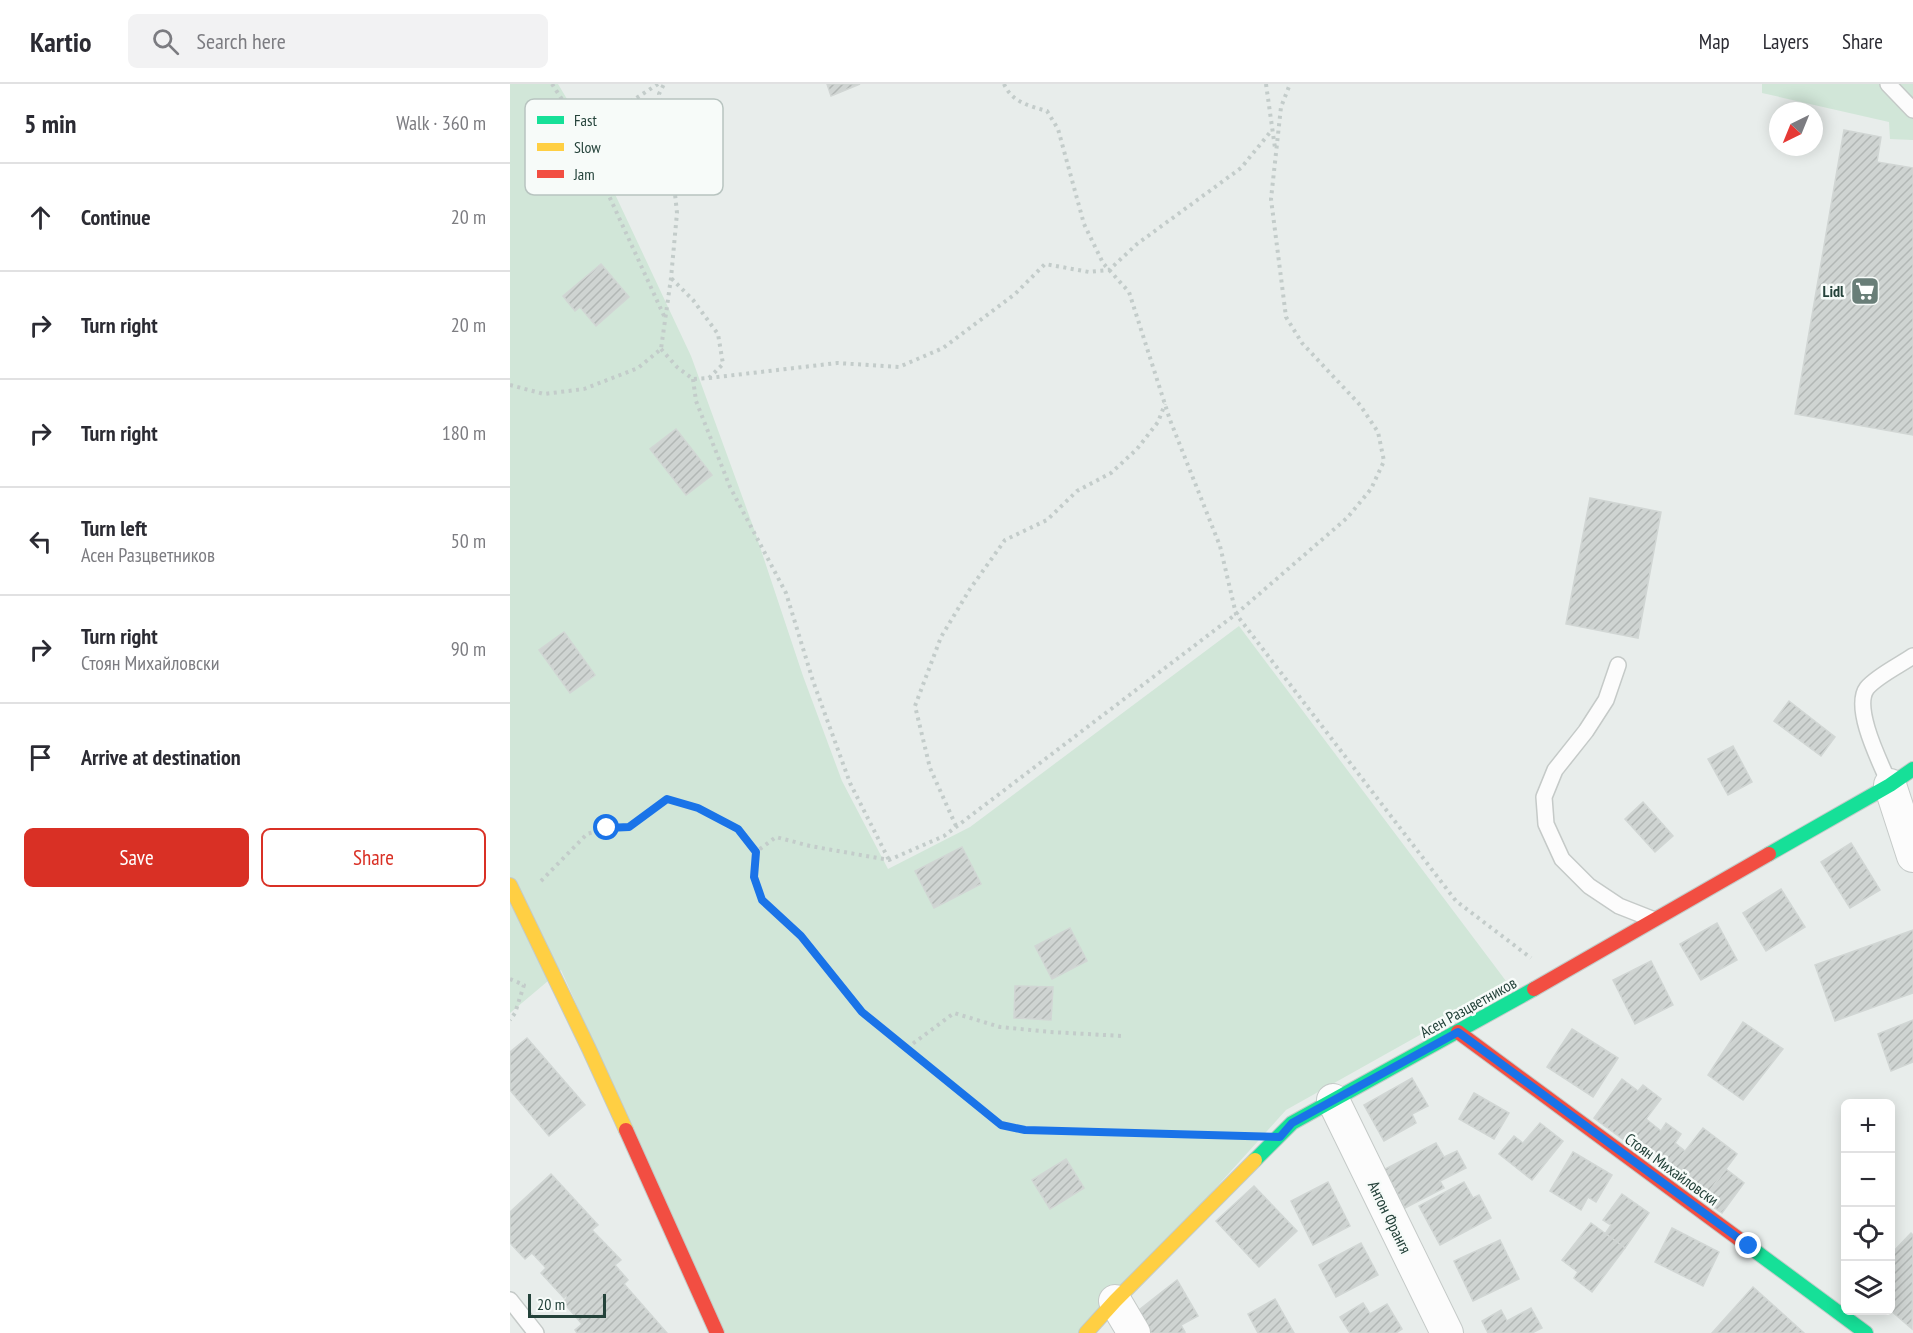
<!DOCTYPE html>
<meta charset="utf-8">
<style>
body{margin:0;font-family:"PT Sans Narrow",sans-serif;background:#f2f2f3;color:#2b2b33}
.controls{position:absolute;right:18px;bottom:18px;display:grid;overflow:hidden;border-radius:9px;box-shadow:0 3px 15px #0003}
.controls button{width:54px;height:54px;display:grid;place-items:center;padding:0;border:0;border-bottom:2px solid #e1e1e2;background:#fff;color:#2b2b33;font:30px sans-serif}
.compass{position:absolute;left:1259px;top:18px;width:54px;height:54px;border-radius:50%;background:#fff;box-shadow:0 3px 15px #0003;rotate:223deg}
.scale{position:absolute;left:18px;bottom:15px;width:78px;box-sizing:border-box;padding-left:6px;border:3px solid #24423a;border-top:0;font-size:16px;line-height:21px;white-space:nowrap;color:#24423a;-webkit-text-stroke:4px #f7fbf9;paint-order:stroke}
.stop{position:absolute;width:18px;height:18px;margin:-14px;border:4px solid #1a73e8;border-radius:50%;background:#fff}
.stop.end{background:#1a73e8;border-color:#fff;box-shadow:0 2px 6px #0008}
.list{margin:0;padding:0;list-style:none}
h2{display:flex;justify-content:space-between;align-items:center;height:78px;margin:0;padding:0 24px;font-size:26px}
h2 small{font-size:20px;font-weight:400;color:#7c7c81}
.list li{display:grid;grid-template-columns:39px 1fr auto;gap:18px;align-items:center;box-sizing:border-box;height:108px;padding:0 24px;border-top:2px solid #e1e1e2}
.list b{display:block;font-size:22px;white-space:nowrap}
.list p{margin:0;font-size:20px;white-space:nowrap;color:#7c7c81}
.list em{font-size:20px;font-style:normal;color:#7c7c81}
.actions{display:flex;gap:12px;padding:18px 24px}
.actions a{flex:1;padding:14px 0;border:2px solid #d93025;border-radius:9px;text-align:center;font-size:21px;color:#d93025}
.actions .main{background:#d93025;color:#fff}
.icon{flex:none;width:33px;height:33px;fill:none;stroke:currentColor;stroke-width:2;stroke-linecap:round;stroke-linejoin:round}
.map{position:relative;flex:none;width:1403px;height:1249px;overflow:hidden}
header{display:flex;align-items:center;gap:36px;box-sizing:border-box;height:84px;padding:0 30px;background:#fff;border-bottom:2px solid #e1e1e2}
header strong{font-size:28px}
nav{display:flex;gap:33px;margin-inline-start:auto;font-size:21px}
.search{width:420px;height:54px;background:#f2f2f3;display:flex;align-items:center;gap:15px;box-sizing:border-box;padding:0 21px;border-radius:9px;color:#7c7c81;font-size:22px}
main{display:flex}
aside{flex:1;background:#fff}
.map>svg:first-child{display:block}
</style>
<header>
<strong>Kartio</strong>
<div class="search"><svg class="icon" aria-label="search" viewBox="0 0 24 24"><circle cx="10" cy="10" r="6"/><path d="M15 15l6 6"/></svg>Search here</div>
<nav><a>Map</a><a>Layers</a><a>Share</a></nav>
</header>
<main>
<aside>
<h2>5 min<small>Walk · 360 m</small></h2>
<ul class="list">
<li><svg class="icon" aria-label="ahead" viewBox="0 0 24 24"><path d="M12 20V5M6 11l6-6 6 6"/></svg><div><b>Continue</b></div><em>20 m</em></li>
<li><svg class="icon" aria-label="right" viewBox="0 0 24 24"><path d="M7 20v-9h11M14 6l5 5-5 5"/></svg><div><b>Turn right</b></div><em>20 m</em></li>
<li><svg class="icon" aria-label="right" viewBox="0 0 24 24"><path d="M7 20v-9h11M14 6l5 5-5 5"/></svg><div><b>Turn right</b></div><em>180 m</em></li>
<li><svg class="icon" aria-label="left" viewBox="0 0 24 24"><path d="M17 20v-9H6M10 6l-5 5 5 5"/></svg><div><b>Turn left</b><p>Асен Разцветников</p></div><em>50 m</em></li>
<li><svg class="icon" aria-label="right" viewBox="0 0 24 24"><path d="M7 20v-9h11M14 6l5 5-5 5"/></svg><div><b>Turn right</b><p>Стоян Михайловски</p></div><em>90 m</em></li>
<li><svg class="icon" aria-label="arrive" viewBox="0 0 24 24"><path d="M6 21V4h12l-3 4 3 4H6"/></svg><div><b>Arrive at destination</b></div></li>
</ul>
<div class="actions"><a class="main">Save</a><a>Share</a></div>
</aside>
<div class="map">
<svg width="1403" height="1249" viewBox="0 0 1403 1249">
<defs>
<pattern id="building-hatch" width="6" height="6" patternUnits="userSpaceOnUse" patternTransform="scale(1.5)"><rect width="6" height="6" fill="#cfd4d2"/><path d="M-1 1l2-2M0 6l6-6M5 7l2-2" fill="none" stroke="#b2b7b5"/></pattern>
</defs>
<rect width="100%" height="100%" fill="#e8edeb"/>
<g fill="#d1e6d8">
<path d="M 0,0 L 48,0 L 72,40 L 181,272 L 244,445 L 293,592 L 332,697 L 378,785 L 460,743 L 729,542 L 999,901 L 776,1026 L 575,1249 L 214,1249 L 51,886 L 0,929 Z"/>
<path d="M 1252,0 L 1403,0 L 1403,56 L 1380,55 L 1379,38 L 1252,9 Z"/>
</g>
<g fill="url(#building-hatch)" stroke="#d1d6d4" stroke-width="1.5">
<path d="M 317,0 L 350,0 L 321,12 Z"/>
<path d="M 1334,46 L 1371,53 L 1367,78 L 1403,84 L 1403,351 L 1285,330 Z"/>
<path d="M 91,180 L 119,213 L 86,242 L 70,223 L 65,227 L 53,212 Z"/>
<path d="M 166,345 L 202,391 L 176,411 L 140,365 Z"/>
<path d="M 1080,414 L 1151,428 L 1128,554 L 1056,540 Z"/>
<path d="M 54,548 L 85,591 L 60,609 L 29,566 Z"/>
<path d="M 1279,617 L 1325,653 L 1311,672 L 1264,637 Z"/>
<path d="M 1223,662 L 1242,698 L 1218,711 L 1198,675 Z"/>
<path d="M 1133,718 L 1163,752 L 1145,768 L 1115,735 Z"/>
<path d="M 1341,759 L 1370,806 L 1340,824 L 1311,778 Z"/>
<path d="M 452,763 L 471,800 L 424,824 L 405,787 Z"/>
<path d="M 1271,805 L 1295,843 L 1256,867 L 1233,829 Z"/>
<path d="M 1207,839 L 1227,876 L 1191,896 L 1170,860 Z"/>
<path d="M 560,844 L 577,877 L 542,895 L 525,862 Z"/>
<path d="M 1403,846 L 1403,909 L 1325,937 L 1305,881 Z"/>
<path d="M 1141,877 L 1163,921 L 1125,940 L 1103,896 Z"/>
<path d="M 505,902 L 543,903 L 541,936 L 504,934 Z"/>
<path d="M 1403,936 L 1403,978 L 1381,987 L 1368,950 Z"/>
<path d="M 1233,938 L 1273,965 L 1233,1016 L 1198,991 Z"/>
<path d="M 1062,945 L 1108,974 L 1083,1013 L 1037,983 Z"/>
<path d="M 17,954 L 75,1021 L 39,1052 L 0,1006 L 0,968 Z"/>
<path d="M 902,994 L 918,1022 L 902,1030 L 906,1039 L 874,1057 L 854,1021 Z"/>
<path d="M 1112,995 L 1128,1007 L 1133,1001 L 1151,1015 L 1118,1059 L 1084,1034 Z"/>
<path d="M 964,1009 L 999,1029 L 984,1055 L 949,1035 Z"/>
<path d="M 1136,1035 L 1151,1047 L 1156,1039 L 1171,1050 L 1165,1059 L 1175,1067 L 1158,1089 L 1118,1059 Z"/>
<path d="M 1030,1039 L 1053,1057 L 1022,1096 L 989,1070 L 1004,1052 L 1013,1059 Z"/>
<path d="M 1193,1044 L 1227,1070 L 1193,1116 L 1158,1089 Z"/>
<path d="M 926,1059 L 934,1073 L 947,1067 L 956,1084 L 930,1097 L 934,1104 L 895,1124 L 875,1085 Z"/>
<path d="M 1063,1068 L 1102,1091 L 1086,1118 L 1078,1113 L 1071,1126 L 1040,1107 Z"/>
<path d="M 556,1075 L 574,1104 L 540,1125 L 522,1096 Z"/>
<path d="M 1216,1085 L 1234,1099 L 1212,1129 L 1193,1116 Z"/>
<path d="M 41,1090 L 88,1141 L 82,1146 L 111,1176 L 105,1181 L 118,1196 L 114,1200 L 157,1249 L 67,1249 L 65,1246 L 72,1240 L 53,1218 L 57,1214 L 56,1212 L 54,1214 L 31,1189 L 36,1184 L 22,1169 L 15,1175 L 0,1159 L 0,1128 Z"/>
<path d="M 818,1098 L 840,1142 L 803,1161 L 781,1117 Z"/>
<path d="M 954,1098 L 963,1114 L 969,1111 L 981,1134 L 930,1161 L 909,1122 Z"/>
<path d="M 744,1102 L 787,1147 L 749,1183 L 706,1137 Z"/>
<path d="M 1112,1110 L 1139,1129 L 1115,1164 L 1095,1150 L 1101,1141 L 1093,1136 Z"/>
<path d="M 1081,1139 L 1115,1164 L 1082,1208 L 1064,1194 L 1068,1188 L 1052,1176 Z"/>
<path d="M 1162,1144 L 1209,1168 L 1193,1202 L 1145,1178 Z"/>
<path d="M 1401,1149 L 1403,1151 L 1402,1245 L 1380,1226 L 1380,1171 Z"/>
<path d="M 990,1156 L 1009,1195 L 963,1217 L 944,1177 Z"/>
<path d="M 851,1159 L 868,1191 L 826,1213 L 809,1181 Z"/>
<path d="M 667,1196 L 688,1232 L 671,1241 L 675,1248 L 672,1249 L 641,1249 L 629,1226 Z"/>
<path d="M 1243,1203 L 1294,1249 L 1202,1249 Z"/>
<path d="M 765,1215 L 784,1249 L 748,1249 L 738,1230 Z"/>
<path d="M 853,1219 L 860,1230 L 877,1220 L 892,1245 L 886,1249 L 840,1249 L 830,1233 Z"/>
<path d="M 1021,1224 L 1032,1244 L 1022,1249 L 978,1249 L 972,1237 L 991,1226 L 997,1237 Z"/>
</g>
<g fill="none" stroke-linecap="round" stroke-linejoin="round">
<g stroke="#c5cac8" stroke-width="18">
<g id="lane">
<path d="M 1378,0 L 1403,26"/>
<path d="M 1108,581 L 1096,616 L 1076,647 L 1045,686 L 1034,713 L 1036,740 L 1052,775 L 1079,802 L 1109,822 L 1142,835"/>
<path d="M 1380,701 C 1371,680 1342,624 1357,604 C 1367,592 1390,581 1403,572"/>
<path d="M 0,1216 L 26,1249"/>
</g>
</g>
<g stroke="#c5cac8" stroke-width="34">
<g id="street">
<path d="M 1380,701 L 1403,772"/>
<path d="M 823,1016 L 937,1249"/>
<path d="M 605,1217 L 624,1249"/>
</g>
</g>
<g stroke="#c3cbc8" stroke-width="16">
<g id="fast">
<path d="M 1259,770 L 1380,701 L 1403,685"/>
<path d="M 745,1076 L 782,1039 L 1024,905"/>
<path d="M 1233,1158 L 1356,1249"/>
</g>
</g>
<g stroke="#c3cbc8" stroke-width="16">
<g id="slow">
<path d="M 0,801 L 79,965 L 116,1046"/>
<path d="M 576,1249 L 605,1217 L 745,1076"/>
</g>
</g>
<g stroke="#c3cbc8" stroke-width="16">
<g id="jam">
<path d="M 1024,905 L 1259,770"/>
<path d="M 948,948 L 1233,1158"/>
<path d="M 116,1046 L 207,1249"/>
</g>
</g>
<g stroke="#c3ccca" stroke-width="4" stroke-dasharray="3 4.5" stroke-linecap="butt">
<path d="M 42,0 L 61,29 L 155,234"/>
<path d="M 494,0 C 502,18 519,22 537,27 L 548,45 L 574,140 L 593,179 L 619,208 L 660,336 L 710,462 L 726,530 L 946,817 L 1021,874"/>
<path d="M 756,0 L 765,64"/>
<path d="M 61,29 L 79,39 L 94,35 L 148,0"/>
<path d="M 151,265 L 167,283 L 183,295 L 199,294 L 213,280 L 208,250 L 183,216 L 161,194"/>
<path d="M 199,294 L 327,279 L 389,283 L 433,264 L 505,210 L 535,180 L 579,188 L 599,186 L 627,160 L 731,84 L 762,46"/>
<path d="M 183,295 L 186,317 L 220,403 L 276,509 L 303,597 L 340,699 L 379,776"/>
<path d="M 0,301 L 34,310 L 74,305 L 128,284 L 151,265 L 161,194 L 167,129 L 163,91 L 149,10 L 154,0"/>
<path d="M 446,742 L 420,684 L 405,622 L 431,553 L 460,505 L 495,456 L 537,436 L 567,407 L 601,389 L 627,365 L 648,338 L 655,320"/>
<path d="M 31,797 L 77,750 L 97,744 L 119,743 L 157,715 L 188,724 L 228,745 L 246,768"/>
<path d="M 0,895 L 14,901 L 5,929 L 0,936"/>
<path d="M 397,964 L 444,929 L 490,943 L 540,948 L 612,952"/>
<path d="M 729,1052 L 515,1046 L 491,1041 L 352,928 L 291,851 L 252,816 L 244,793 L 246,768 L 266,753 L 300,762 L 379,776 L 434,752 L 726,530 L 837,434 L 861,405 L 874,377 L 868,348 L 850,321 L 792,259 L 776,233 L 761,115 L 771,23 L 780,0"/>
</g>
<use href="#lane" stroke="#fcfcfc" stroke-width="15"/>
<use href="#street" stroke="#fcfcfc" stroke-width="32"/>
<use href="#fast" stroke="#16e098" stroke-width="14"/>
<use href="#slow" stroke="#ffcf43" stroke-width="14"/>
<use href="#jam" stroke="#f24e42" stroke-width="14"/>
</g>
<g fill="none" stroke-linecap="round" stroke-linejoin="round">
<path stroke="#1a73e8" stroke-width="8" d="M 97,744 L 119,743 L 157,715 L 188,724 L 228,745 L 246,768 L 244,793 L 252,816 L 291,852 L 352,928 L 491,1041 L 515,1046 L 770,1053 L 782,1039 L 948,948 L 1239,1162"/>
</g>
<defs>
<g id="supermarket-square" transform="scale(1.5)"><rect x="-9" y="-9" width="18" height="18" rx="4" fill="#697e78" stroke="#f7fbf9"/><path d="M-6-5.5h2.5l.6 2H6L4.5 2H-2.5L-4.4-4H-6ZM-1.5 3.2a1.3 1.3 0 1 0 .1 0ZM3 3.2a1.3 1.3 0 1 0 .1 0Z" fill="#fff"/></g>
</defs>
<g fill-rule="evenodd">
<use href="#supermarket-square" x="1355" y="207"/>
</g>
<g text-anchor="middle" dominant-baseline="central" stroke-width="5" stroke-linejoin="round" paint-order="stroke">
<g font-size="16" font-weight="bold" fill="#24423a" stroke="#f7fbf9" text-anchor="end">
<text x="1334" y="207">Lidl</text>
</g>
<g font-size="16" fill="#24423a" stroke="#f7fbf9">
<text transform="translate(958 923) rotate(-29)">Асен Разцветников</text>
<text transform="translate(1162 1085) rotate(36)">Стоян Михайловски</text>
<text transform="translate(880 1133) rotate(64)">Антон Франгя</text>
</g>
</g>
<rect x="15" y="15" width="198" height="96" rx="9" fill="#f7fbf9" stroke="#b8c4c0" stroke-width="1.5"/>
<rect x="27" y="32" width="27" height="8" fill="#16e098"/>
<rect x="27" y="59" width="27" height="8" fill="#ffcf43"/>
<rect x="27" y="86" width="27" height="8" fill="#f24e42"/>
<g font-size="16" fill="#24423a">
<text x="64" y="42">Fast</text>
<text x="64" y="69">Slow</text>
<text x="64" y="96">Jam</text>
</g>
</svg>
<div class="controls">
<button>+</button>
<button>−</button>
<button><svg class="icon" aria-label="locate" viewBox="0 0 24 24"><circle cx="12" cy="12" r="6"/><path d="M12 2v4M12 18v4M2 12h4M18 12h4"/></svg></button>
<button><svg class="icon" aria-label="layers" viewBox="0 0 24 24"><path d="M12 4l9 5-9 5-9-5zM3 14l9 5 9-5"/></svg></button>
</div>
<svg class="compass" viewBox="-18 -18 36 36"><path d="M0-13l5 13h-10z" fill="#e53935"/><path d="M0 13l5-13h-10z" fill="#7c7c81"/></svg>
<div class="scale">20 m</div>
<div class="stop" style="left:97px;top:744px"></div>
<div class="stop end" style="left:1239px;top:1162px"></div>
</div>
</main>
